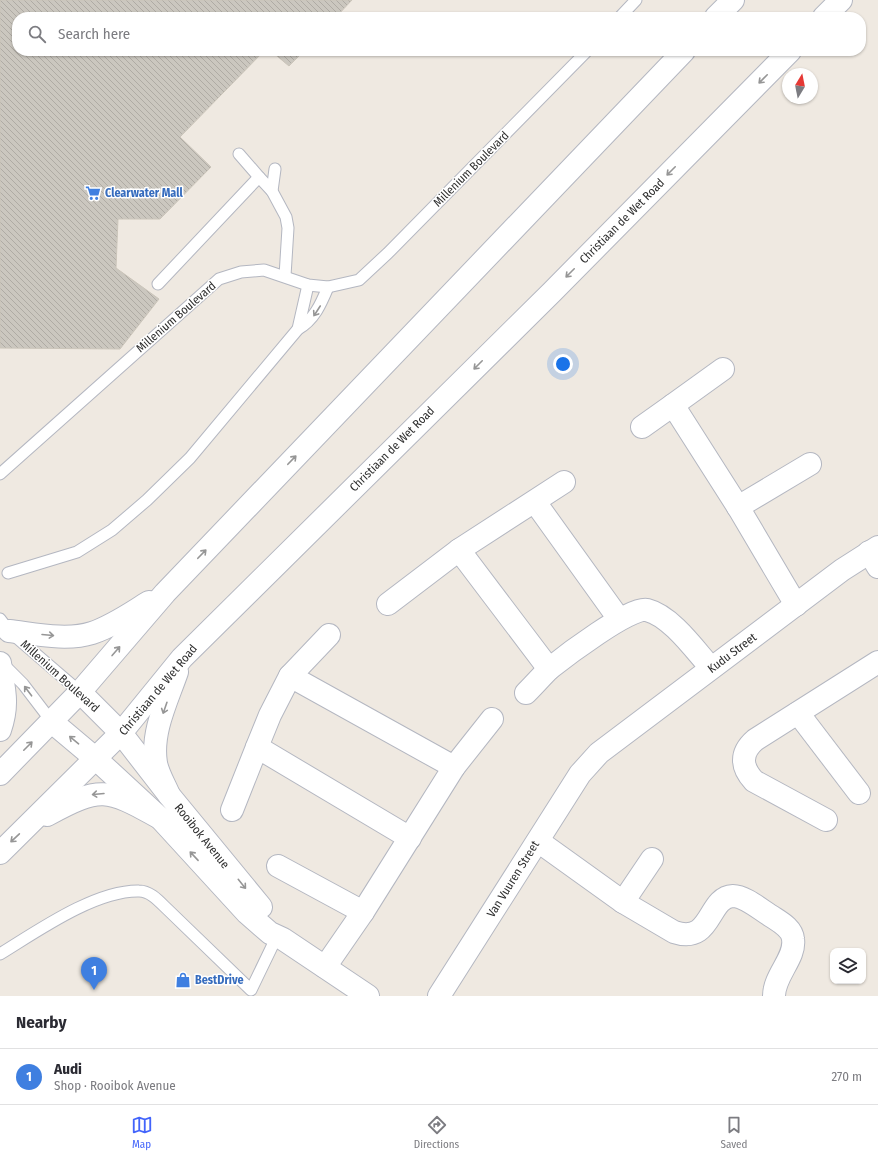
<!DOCTYPE html>
<meta charset="utf-8">
<style>
body{margin:0;font-family:"Fira Sans Condensed",sans-serif;background:#f2f2f3;color:#2b2b33}
.controls{position:absolute;right:12px;bottom:12px;display:grid;overflow:hidden;border-radius:8px;box-shadow:0 1px 3px #0004}
.controls button{width:36px;height:36px;display:grid;place-items:center;padding:0;border:0;border-bottom:1px solid #e1e1e2;background:#fff;color:#2b2b33;font:20px sans-serif}
.compass{position:absolute;left:782px;top:68px;width:36px;height:36px;border-radius:50%;background:#fff;box-shadow:0 1px 3px #0004;rotate:10deg}
.you{position:absolute;left:563px;top:364px;width:14px;height:14px;margin:-10px;border:3px solid #fff;border-radius:50%;background:#1a73e8;box-shadow:0 0 0 6px #1a73e833}
.badge{display:grid;place-items:center;width:26px;height:26px;border-radius:50%;background:#4264fb;color:#fff;font-size:13px;font-weight:700}
.pin{position:absolute;translate:-50% -33px;filter:drop-shadow(0 1px 2px #0008)}
.pin::after{content:'';position:absolute;top:21px;width:14px;height:12px;background:inherit;clip-path:polygon(0 0,100% 0,50% 100%)}
.list{margin:0;padding:0;list-style:none}
h2{display:flex;justify-content:space-between;align-items:center;height:52px;margin:0;padding:0 16px;font-size:17px}
h2 small{font-size:13px;font-weight:400;color:#7c7c81}
.list li{display:grid;grid-template-columns:26px 1fr auto;gap:12px;align-items:center;box-sizing:border-box;height:56px;padding:0 16px;border-top:1px solid #e1e1e2}
.list b{display:block;font-size:15px;white-space:nowrap}
.list p{margin:0;font-size:13px;white-space:nowrap;color:#7c7c81}
.list em{font-size:13px;font-style:normal;color:#7c7c81}
.icon{flex:none;width:22px;height:22px;fill:none;stroke:currentColor;stroke-width:2;stroke-linecap:round;stroke-linejoin:round}
.map{position:relative;flex:none;width:878px;height:996px;overflow:hidden}
.search{position:absolute;background:#fff;box-shadow:0 1px 3px #0004;left:12px;right:12px;top:12px;height:44px;display:flex;align-items:center;gap:10px;box-sizing:border-box;padding:0 14px;border-radius:16px;color:#7c7c81;font-size:15px}
.sheet{height:108px;background:#fff}
nav{display:flex;justify-content:space-around;align-items:center;box-sizing:border-box;height:56px;border-top:1px solid #e1e1e2;background:#fff;font-size:11px;color:#7c7c81}
nav a{display:grid;justify-items:center;gap:2px}
nav .on{color:#4264fb}
.map>svg:first-child{display:block}
</style>
<div class="map">
<svg width="878" height="996" viewBox="0 0 878 996">
<defs>
<pattern id="building-back-hatch" width="6" height="6" patternUnits="userSpaceOnUse"><rect width="6" height="6" fill="#cbc7bf"/><path d="M-1 5l2 2M0 0l6 6M5-1l2 2" fill="none" stroke="#afaba4"/></pattern>
</defs>
<rect width="100%" height="100%" fill="#efe9e1"/>
<g fill="url(#building-back-hatch)" stroke="#cbc5ba">
<path d="M 0,0 L 352,0 L 336,17 L 17,17 L 17,51 L 264,51 L 180,137 L 211,167 L 160,219 L 118,219 L 116,268 L 159,299 L 120,349 L 0,348 Z"/>
<path d="M 271,51 L 304,51 L 289,66 Z"/>
</g>
<g fill="none" stroke-linecap="round" stroke-linejoin="round">
<g stroke="#b4b7c1" stroke-width="13">
<g id="lane">
<path d="M 620,17 L 636,0"/>
<path d="M 239,154 L 259,177"/>
<path d="M 275,169 L 272,191 L 286,217 L 288,228 L 285,276"/>
<path d="M 158,284 L 259,177 L 272,191"/>
<path d="M 298,329 L 308,285"/>
<path d="M 0,474 L 219,279 L 241,272 L 264,270 L 308,285 L 328,287 L 359,280 L 388,253 L 587,51"/>
<path d="M 8,573 L 77,552 L 112,530 L 147,500 L 190,458 L 298,329 C 314,320 321,304 328,287"/>
<path d="M 0,619 L 9,631 L 80,692"/>
<path d="M 2,663 L 23,684 L 52,722"/>
<path d="M 0,954 C 36,932 95,890 139,891 C 149,891 157,899 164,906 L 251,990 L 279,932"/>
</g>
</g>
<g stroke="#b4b7c1" stroke-width="24">
<g id="street">
<path d="M 673,405 L 723,369"/>
<path d="M 642,427 L 673,405 L 738,507 L 796,605"/>
<path d="M 535,502 L 619,619"/>
<path d="M 738,507 L 810,464"/>
<path d="M 459,550 L 564,482"/>
<path d="M 869,552 L 878,567"/>
<path d="M 388,604 L 459,550 L 549,669"/>
<path d="M 290,676 L 454,767"/>
<path d="M 80,692 L 121,733 L 169,795 L 261,907"/>
<path d="M 526,693 C 534,685 541,677 549,669 C 564,657 631,606 647,610 C 671,616 695,650 711,668"/>
<path d="M 798,713 L 859,793"/>
<path d="M 52,722 L 96,759 L 160,818 L 247,913 L 270,933 L 283,939 L 368,996"/>
<path d="M 257,747 L 270,715 L 290,676 L 329,635"/>
<path d="M 232,810 L 257,747 L 410,838"/>
<path d="M 826,820 L 754,781 C 741,767 740,753 755,740 L 878,662"/>
<path d="M 538,841 L 623,902 L 652,859"/>
<path d="M 278,866 L 363,912"/>
<path d="M 623,902 L 674,932 C 713,945 707,897 733,896 C 745,896 761,910 771,916 C 780,922 792,928 793,939 C 796,958 774,975 774,996"/>
<path d="M 325,967 L 363,912 L 454,767 L 492,719"/>
<path d="M 439,996 L 580,774 L 599,753 L 842,570 L 878,547"/>
</g>
</g>
<g stroke="#b4b7c1" stroke-width="24">
<g id="secondary">
<path d="M 716,17 L 733,0"/>
<path d="M 824,17 L 841,0"/>
<path d="M 9,631 C 35,634 67,641 92,633 C 113,626 131,613 149,602"/>
<path d="M 0,663 C 4,689 9,704 0,730"/>
<path d="M 0,774 L 80,692 L 165,593 L 684,51"/>
<path d="M 169,795 C 165,785 158,774 156,763 C 151,732 167,701 177,672"/>
<path d="M 47,815 C 102,785 107,789 160,818"/>
<path d="M 0,853 L 121,733 L 182,658 L 552,292 L 790,51"/>
</g>
</g>
<use href="#lane" stroke="#fff" stroke-width="11"/>
<use href="#street" stroke="#fff" stroke-width="22"/>
<use href="#secondary" stroke="#fff" stroke-width="22"/>
</g>
<defs><path id="oneway-shaft" d="M-6 0H5M1.5-3L5.5 0L1.5 3" fill="none" stroke-width="1.6" stroke-linecap="round" stroke-linejoin="round"/></defs>
<g stroke="#969696">
<use href="#oneway-shaft" transform="translate(763 79) rotate(135)"/>
<use href="#oneway-shaft" transform="translate(671 171) rotate(135)"/>
<use href="#oneway-shaft" transform="translate(570 273) rotate(135)"/>
<use href="#oneway-shaft" transform="translate(317 311) rotate(123)"/>
<use href="#oneway-shaft" transform="translate(478 365) rotate(135)"/>
<use href="#oneway-shaft" transform="translate(292 460) rotate(-46)"/>
<use href="#oneway-shaft" transform="translate(202 554) rotate(-46)"/>
<use href="#oneway-shaft" transform="translate(48 635) rotate(5)"/>
<use href="#oneway-shaft" transform="translate(116 651) rotate(-49)"/>
<use href="#oneway-shaft" transform="translate(28 691) rotate(-127)"/>
<use href="#oneway-shaft" transform="translate(165 708) rotate(109)"/>
<use href="#oneway-shaft" transform="translate(74 740) rotate(-140)"/>
<use href="#oneway-shaft" transform="translate(28 746) rotate(-45)"/>
<use href="#oneway-shaft" transform="translate(98 794) rotate(175)"/>
<use href="#oneway-shaft" transform="translate(15 838) rotate(137)"/>
<use href="#oneway-shaft" transform="translate(194 856) rotate(-133)"/>
<use href="#oneway-shaft" transform="translate(242 884) rotate(51)"/>
</g>
<defs>
<g id="supermarket-bare" transform="scale(1.2)"><path d="M-6-5.5h2.5l.6 2H6L4.5 2H-2.5L-4.4-4H-6ZM-1.5 3.2a1.3 1.3 0 1 0 .1 0ZM3 3.2a1.3 1.3 0 1 0 .1 0Z" fill="#3f7fe0" stroke="#fff" stroke-width="2.5" paint-order="stroke"/></g>
<g id="shop-bare" transform="scale(1.2)"><path d="M-5-2.5h2.3a2.7 3.5 0 0 1 5.4 0H5L5.5 6h-11ZM-1.5-2.5h3a1.5 2.3 0 0 0-3 0Z" fill="#3f7fe0" stroke="#fff" stroke-width="2.5" paint-order="stroke"/></g>
</defs>
<g fill-rule="evenodd">
<use href="#supermarket-bare" x="93" y="193"/>
<use href="#shop-bare" x="183" y="980"/>
</g>
<g text-anchor="middle" dominant-baseline="central" stroke-width="3" stroke-linejoin="round" paint-order="stroke">
<g font-size="12" fill="#2e2e2e" stroke="#fff">
<text transform="translate(471 169) rotate(-45)">Millenium Boulevard</text>
<text transform="translate(622 221) rotate(-45)">Christiaan de Wet Road</text>
<text transform="translate(176 317) rotate(-41)">Millenium Boulevard</text>
<text transform="translate(392 449) rotate(-45)">Christiaan de Wet Road</text>
<text transform="translate(732 653) rotate(-37)">Kudu Street</text>
<text transform="translate(60 676) rotate(42)">Millenium Boulevard</text>
<text transform="translate(158 690) rotate(-50)">Christiaan de Wet Road</text>
<text transform="translate(202 836) rotate(51)">Rooibok Avenue</text>
<text transform="translate(513 879) rotate(-58)">Van Vuuren Street</text>
</g>
<g font-size="12" font-weight="bold" fill="#366cbe" stroke="#fff" text-anchor="start">
<text x="105" y="193">Clearwater Mall</text>
<text x="195" y="980">BestDrive</text>
</g>
</g>
</svg>
<div class="controls">
<button><svg class="icon" aria-label="layers" viewBox="0 0 24 24"><path d="M12 4l9 5-9 5-9-5zM3 14l9 5 9-5"/></svg></button>
</div>
<svg class="compass" viewBox="-18 -18 36 36"><path d="M0-13l5 13h-10z" fill="#e53935"/><path d="M0 13l5-13h-10z" fill="#7c7c81"/></svg>
<div class="you"></div>
<div class="pin badge" style="left:94px;top:990px;background:#3f7fe0">1</div>
<div class="search"><svg class="icon" aria-label="search" viewBox="0 0 24 24"><circle cx="10" cy="10" r="6"/><path d="M15 15l6 6"/></svg>Search here</div>
</div>
<section class="sheet">
<h2>Nearby<small></small></h2>
<ul class="list">
<li><span class="badge" style="background:#3f7fe0">1</span><div><b>Audi</b><p>Shop · Rooibok Avenue</p></div><em>270 m</em></li>
</ul>
</section>
<nav>
<a class="on"><svg class="icon" aria-label="map" viewBox="0 0 24 24"><path d="M3 6l6-2 6 2 6-2v14l-6 2-6-2-6 2zM9 4v14M15 6v14"/></svg>Map</a>
<a><svg class="icon" aria-label="directions" viewBox="0 0 24 24"><path d="M12 3l9 9-9 9-9-9zM9 14v-3h6M13 9l2 2-2 2"/></svg>Directions</a>
<a><svg class="icon" aria-label="saved" viewBox="0 0 24 24"><path d="M7 4h10v16l-5-4-5 4z"/></svg>Saved</a>
</nav>
